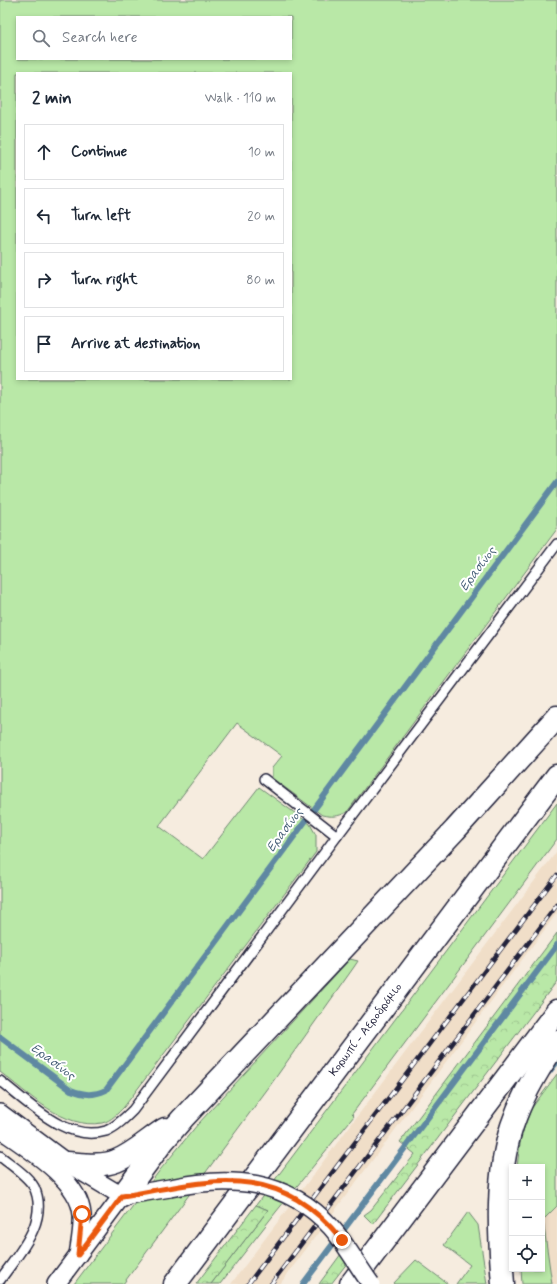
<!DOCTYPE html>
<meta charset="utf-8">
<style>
body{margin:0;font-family:Mynerve,sans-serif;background:#f6f6f7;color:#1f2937}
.controls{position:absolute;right:12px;bottom:12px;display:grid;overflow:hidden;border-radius:0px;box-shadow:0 2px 6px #0003}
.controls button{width:36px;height:36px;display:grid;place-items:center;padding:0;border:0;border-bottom:1px solid #e0e1e3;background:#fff;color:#1f2937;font:20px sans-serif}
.stop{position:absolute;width:12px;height:12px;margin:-9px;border:3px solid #ea580c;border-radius:50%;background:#fff}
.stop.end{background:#ea580c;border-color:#fff;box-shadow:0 1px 4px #0008}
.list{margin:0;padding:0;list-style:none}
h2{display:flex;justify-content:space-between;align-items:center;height:52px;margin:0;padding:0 16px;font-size:17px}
h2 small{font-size:13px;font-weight:400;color:#747a83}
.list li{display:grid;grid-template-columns:26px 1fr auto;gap:12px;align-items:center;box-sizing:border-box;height:56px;margin:0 8px 8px;padding:0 8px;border:1px solid #e0e1e3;border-radius:0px}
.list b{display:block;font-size:15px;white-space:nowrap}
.list em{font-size:13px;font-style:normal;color:#747a83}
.icon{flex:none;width:22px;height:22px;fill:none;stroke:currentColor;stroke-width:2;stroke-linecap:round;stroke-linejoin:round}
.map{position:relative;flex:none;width:557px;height:1284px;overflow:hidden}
.search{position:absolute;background:#fff;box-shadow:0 2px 6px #0003;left:16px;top:16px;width:276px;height:44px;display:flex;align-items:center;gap:10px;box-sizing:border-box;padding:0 14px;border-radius:0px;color:#747a83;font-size:15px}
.panel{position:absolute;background:#fff;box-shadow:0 2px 6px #0003;left:16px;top:72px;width:276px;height:308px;border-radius:0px}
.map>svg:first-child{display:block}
</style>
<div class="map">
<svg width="557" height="1284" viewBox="0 0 557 1284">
<defs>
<pattern id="forest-crowns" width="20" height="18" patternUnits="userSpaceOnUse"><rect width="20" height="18" fill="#b9e8a7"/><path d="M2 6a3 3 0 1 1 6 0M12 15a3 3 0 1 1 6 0" fill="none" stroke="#9fc791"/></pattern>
</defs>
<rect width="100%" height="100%" fill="#f6ecdf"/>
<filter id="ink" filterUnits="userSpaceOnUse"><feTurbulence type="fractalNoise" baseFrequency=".025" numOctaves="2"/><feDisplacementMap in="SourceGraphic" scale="8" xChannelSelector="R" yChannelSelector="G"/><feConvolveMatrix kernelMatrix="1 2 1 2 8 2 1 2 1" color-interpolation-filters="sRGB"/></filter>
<g filter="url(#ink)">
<g fill="#f0dec8">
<path d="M 557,851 L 557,913 L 280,1284 L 231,1284 Z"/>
<path d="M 557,1206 L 557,1284 L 552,1284 L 543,1220 Z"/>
</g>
<g fill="#b9e8a7" stroke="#6e8571" fill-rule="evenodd">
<path d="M 0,0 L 557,0 L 557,529 L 347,812 C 338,817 331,817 322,815 L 272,778 L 272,768 L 282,756 L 237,723 L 159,826 L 203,859 L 259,787 L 310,824 L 316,835 L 316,852 L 124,1107 C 118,1113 111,1121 102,1123 C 64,1130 28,1093 0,1072 ZM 17,17 L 291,17 L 291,59 L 17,59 ZM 17,73 L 291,73 L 291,379 L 17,379 Z"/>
<path d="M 557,803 L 557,839 L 352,1114 L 354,1116 L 276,1212 L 220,1284 L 211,1284 L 268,1210 L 256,1205 Z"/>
<path d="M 350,959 L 358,961 L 354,967 L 269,1087 L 123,1284 L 74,1284 L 160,1170 L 198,1124 Z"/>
<path d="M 557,1074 L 557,1206 L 543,1220 L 552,1284 L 522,1284 L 521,1269 L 542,1269 L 542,1167 L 517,1167 L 521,1136 L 531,1109 Z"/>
<path d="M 468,1212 L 478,1225 L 487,1284 L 456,1284 L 470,1265 L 444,1245 Z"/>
<path d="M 416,1260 L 448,1284 L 393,1284 Z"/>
</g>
<g fill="url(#forest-crowns)" stroke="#6e8571">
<path d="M 557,933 L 557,981 L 373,1224 L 364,1215 L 371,1210 L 415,1154 L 400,1142 Z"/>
<path d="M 256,1205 L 268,1210 L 211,1284 L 196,1284 Z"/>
<path d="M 341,1254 L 348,1262 L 331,1284 L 319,1284 Z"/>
</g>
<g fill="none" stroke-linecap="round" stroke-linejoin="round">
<g stroke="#5e88a2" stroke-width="6">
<path d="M 0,1037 L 71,1090 C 84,1095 93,1096 106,1090 L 557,482"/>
<path d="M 549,1072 L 557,1062"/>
<path d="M 303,1284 L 557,945"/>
</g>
<g stroke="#22223b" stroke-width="12">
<g id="service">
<path d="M 264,779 L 337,836"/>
<path d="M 0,1081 C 28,1102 66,1143 106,1131 C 116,1127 125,1118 133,1110 L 337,836 L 557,544"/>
<path d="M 0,1156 C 11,1165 27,1175 34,1187 C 50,1221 18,1254 0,1280"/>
</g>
</g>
<g stroke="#22223b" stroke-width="20">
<g id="minor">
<path d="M 0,1113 L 67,1163 L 122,1196 L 170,1188"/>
<path d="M 0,1129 C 27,1148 80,1180 82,1215 C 83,1228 80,1242 78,1255"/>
<path d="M 56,1284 L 122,1196"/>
</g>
</g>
<g stroke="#22223b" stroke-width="25">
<g id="motorway">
<path d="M 67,1163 C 83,1164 101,1167 116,1161 C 134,1154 149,1139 165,1129"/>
<path d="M 122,1196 L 164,1140 L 183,1118 L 455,830 L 557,717"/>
<path d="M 175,1284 L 557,776"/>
<path d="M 351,1284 L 557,1011"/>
<path d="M 503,1284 C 499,1233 496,1175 512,1126 C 522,1096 539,1067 557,1042"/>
</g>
</g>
<use href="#service" stroke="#fff" stroke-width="9"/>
<use href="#minor" stroke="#fff" stroke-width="17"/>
<use href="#motorway" stroke="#fff" stroke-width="22"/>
<g stroke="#22223b" stroke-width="4.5">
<g id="rail">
<path d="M 248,1284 L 557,875"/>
<path d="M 271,1284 L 557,905"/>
</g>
</g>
<use href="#rail" stroke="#fff" stroke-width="3" stroke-dasharray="9" stroke-linecap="butt"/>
<g stroke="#22223b" stroke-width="20" stroke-linecap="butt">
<path id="minor-bridge" d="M 170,1188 C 230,1175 287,1179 331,1227 C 346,1244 357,1265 371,1284"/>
</g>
<use href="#minor-bridge" stroke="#fff" stroke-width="17"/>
</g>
</g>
<g fill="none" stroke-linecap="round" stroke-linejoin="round" filter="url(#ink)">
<path stroke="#ea580c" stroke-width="5" d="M 82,1214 L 78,1255 L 122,1196 C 211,1181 276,1159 342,1240"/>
</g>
<g text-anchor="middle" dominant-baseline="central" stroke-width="4" stroke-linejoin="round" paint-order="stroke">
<g font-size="12" fill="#22223b" stroke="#fff">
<text transform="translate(366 1030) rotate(-53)">Κορωπί - Αεροδρόμιο</text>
</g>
<g font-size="13" font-style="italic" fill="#455e77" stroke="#fff">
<text transform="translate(478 569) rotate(-53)">Ερασίνος</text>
<text transform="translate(285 830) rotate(-53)">Ερασίνος</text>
<text transform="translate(53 1062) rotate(37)">Ερασίνος</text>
</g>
</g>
</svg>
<div class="controls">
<button>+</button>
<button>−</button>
<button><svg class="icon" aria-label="locate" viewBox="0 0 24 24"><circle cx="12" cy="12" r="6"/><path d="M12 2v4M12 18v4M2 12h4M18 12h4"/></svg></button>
</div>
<div class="stop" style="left:82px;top:1214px"></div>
<div class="stop end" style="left:342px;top:1240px"></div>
<div class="search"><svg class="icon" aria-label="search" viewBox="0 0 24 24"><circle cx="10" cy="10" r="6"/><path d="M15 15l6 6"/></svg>Search here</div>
<section class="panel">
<h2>2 min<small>Walk · 110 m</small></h2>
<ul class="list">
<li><svg class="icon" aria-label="ahead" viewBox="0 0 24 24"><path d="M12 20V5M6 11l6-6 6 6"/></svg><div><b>Continue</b></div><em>10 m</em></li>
<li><svg class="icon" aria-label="left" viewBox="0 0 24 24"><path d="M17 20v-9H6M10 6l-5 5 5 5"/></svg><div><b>Turn left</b></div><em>20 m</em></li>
<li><svg class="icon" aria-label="right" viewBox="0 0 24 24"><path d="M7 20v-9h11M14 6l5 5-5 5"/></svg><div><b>Turn right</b></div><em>80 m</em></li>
<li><svg class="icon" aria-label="arrive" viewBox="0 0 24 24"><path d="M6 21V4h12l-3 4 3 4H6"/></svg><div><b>Arrive at destination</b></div></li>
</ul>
</section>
</div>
